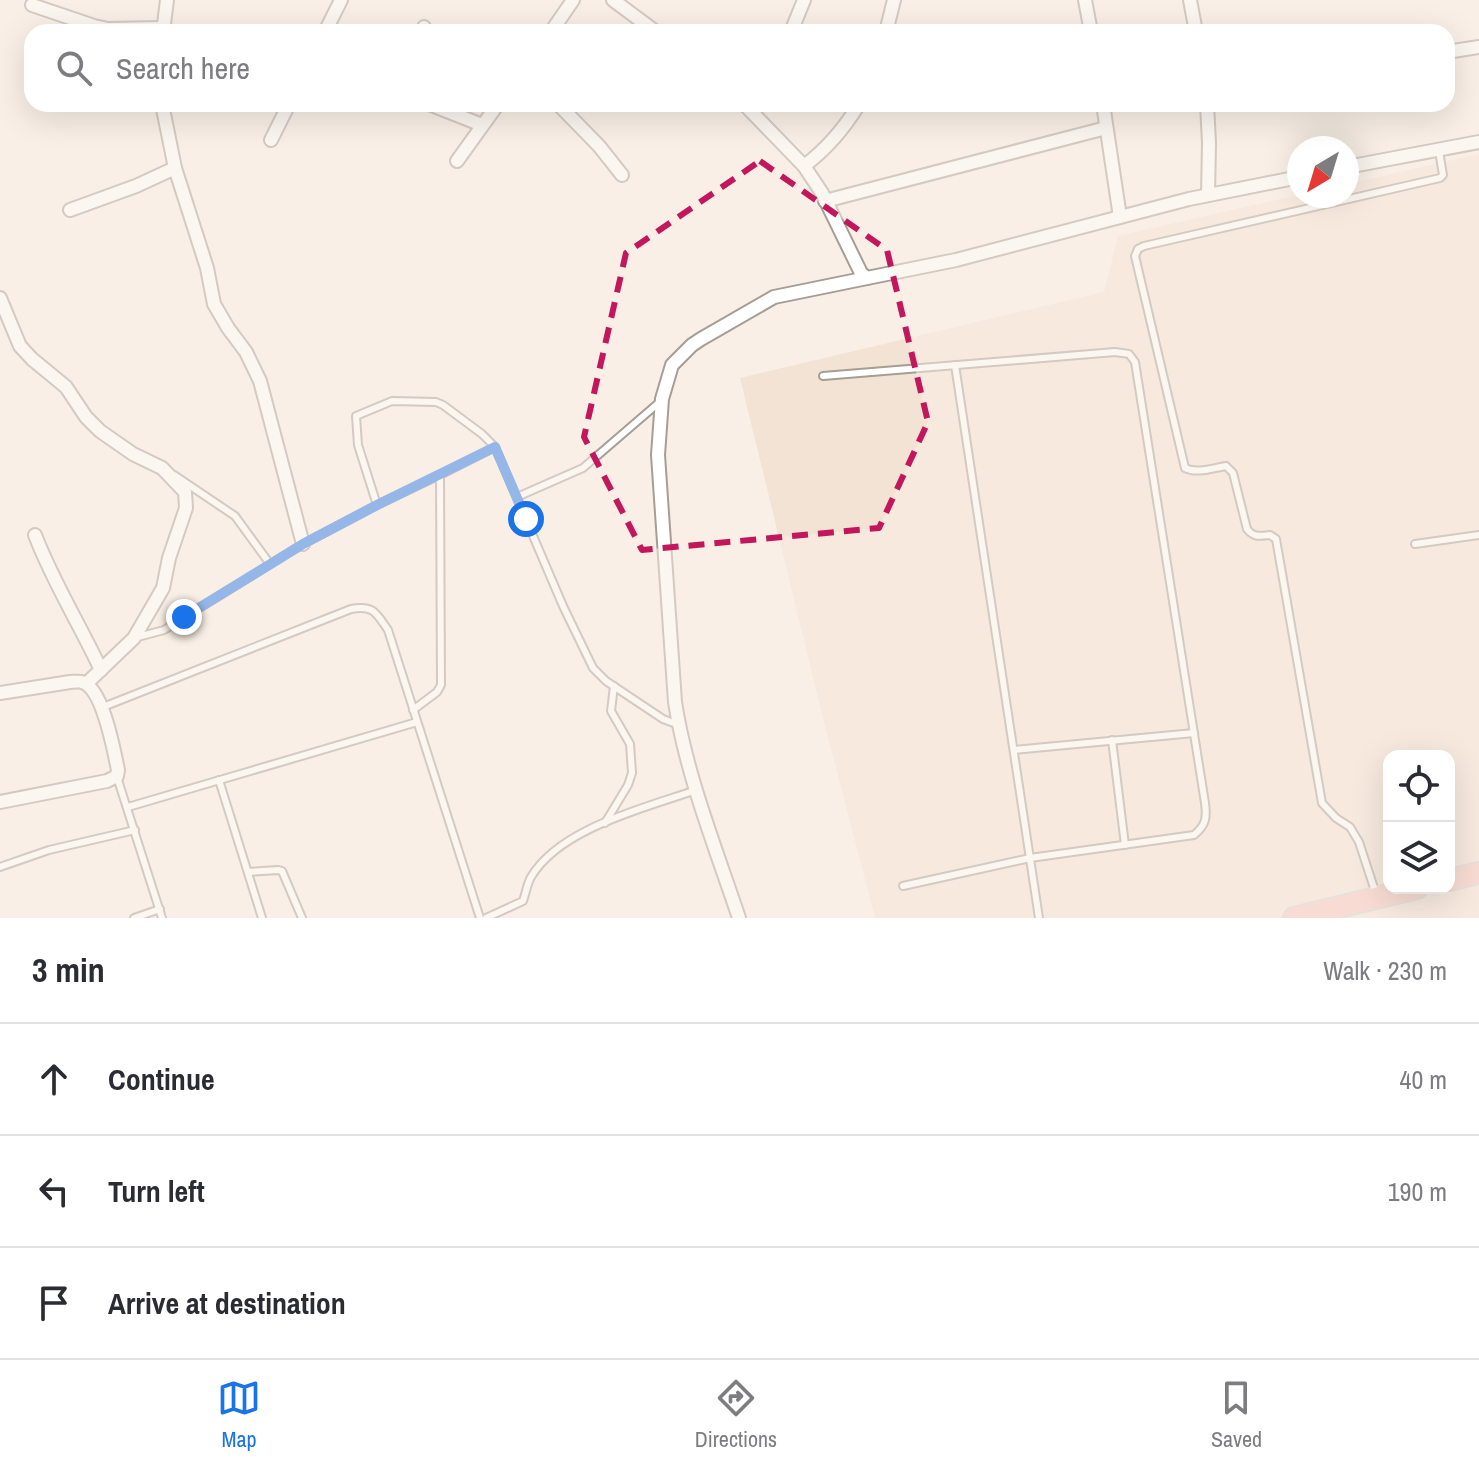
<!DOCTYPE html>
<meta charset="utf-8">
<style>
body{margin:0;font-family:"Archivo Narrow",sans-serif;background:#f2f2f3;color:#2b2b33}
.controls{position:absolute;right:24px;bottom:24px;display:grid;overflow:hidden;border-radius:16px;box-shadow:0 8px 32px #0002}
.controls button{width:72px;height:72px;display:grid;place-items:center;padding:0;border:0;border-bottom:2px solid #e1e1e2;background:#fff;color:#2b2b33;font:40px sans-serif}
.compass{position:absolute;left:1287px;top:136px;width:72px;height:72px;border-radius:50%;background:#fff;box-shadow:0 8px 32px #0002;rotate:218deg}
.stop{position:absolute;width:24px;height:24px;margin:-18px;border:6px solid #1a73e8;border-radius:50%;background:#fff}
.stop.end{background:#1a73e8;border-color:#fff;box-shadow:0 2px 8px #0008}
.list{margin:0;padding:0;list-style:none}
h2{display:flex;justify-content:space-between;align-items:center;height:104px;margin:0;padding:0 32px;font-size:34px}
h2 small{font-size:26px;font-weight:400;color:#7c7c81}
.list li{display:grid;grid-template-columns:52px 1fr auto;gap:24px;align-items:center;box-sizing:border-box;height:112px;padding:0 32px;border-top:2px solid #e1e1e2}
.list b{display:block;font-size:30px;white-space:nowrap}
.list em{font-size:26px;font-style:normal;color:#7c7c81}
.icon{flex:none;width:44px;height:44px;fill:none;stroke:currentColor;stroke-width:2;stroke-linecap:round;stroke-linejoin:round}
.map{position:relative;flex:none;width:1479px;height:918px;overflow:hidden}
.search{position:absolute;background:#fff;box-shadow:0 8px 32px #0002;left:24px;right:24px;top:24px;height:88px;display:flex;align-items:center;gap:20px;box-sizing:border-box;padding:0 28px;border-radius:24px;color:#7c7c81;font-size:30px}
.sheet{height:440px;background:#fff}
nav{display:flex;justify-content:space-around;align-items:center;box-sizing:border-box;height:112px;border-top:2px solid #e1e1e2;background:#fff;font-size:22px;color:#7c7c81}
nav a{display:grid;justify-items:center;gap:4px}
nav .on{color:#1a73e8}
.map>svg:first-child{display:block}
</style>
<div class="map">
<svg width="1479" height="918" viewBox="0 0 1479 918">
<rect width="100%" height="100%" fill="#f9efe6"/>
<path fill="#f3e3d4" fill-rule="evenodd" d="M 1479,154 L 1479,918 L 875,918 L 822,714 L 740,378 L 1104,292 L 1118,236 L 1299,195 L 1347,196 L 1347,184 ZM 1389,756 L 1449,756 L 1449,888 L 1389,888 Z"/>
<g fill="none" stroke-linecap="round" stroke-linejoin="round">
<g stroke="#a69d94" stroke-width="10">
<g id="lane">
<path d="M 955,365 L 1039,918"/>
<path d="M 823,376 L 1115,352 L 1129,354 L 1135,362 L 1205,803 C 1207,818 1206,825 1194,835 L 1030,858 L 903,886"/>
<path d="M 174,475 L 235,516 L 270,564"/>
<path d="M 517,497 L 583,468 L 662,400"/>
<path d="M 377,505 L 358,445 L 356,416 L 392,401 L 436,402 L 443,405 L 482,434 L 495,447 L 563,606 L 593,668 L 606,681 L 663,719 L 679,725"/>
<path d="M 1415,544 L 1479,535"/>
<path d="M 134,638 L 164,630 L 303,544 L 377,505 L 440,475"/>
<path d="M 103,707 L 351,609 C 374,605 376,613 388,630 L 480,918"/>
<path d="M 413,710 L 437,692 L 441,685 L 440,475 L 495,447"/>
<path d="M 1112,740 L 1125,845"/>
<path d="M 1014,750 L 1194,733"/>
<path d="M 117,777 L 162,918"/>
<path d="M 219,780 L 262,918"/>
<path d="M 128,807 L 417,722"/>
<path d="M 605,823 L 628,785 L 632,773 L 630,744 L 611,711 L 614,686"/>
<path d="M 0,867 L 49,850 L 135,830"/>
<path d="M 248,872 L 278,870 L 282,871 L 302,918"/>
<path d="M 1376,894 L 1359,842 L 1350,827 L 1336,818 L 1322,803 L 1276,539 L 1270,535 C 1260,536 1254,538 1247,529 L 1233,473 L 1226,466 C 1213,468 1197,474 1185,468 L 1135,256 L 1138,249 L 1144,246 L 1440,178 L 1443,175 L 1439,151"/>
<path d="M 134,918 L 160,909"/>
<path d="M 486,918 L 523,901 C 526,893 527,884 531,877 C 560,828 645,808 696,790"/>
</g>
</g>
<g stroke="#a69d94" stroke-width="16">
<g id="street">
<path d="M 613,0 L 656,32"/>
<path d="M 1085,0 L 1091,32"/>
<path d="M 1190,0 L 1196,32"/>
<path d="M 32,5 L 94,26 L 108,29 L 163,28"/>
<path d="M 163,32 L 167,0"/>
<path d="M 325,32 L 341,0"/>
<path d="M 422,32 L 424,27"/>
<path d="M 551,32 L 573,0"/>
<path d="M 791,32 L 804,0"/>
<path d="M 886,32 L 894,0"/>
<path d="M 1447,52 L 1479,47"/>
<path d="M 162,104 L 175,168 L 207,268 L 214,304 L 228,328 L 246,352 L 260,381 L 303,544"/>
<path d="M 429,104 L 482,125"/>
<path d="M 558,104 L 599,146 L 622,175"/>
<path d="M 744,104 L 804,166 L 822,193 L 861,273 L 867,278 L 956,260 L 1189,199 L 1299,177"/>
<path d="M 1103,104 L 1120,217"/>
<path d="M 1207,104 L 1209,143 L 1208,195"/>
<path d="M 271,140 L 289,104"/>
<path d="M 457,161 L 498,104"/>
<path d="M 804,166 C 828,148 844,129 859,104"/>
<path d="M 1347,167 L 1479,142"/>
<path d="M 825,201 L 1106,128"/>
<path d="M 70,210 L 136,186 L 175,168"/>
<path d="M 0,298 L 20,346 L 32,359 L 66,387 L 86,417 L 100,431 L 133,454 L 162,468 L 185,492 L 186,508 L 169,558 L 163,588 L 134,638 L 87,683"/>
<path d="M 35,535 C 53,582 80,625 101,670"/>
<path d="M 0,693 L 70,682 C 72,682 80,681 82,682 C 103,688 114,751 118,770 L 117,776 L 107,781 L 0,802"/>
<path d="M 739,918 C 716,849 686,774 675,702 L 658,455 L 662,399 L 672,365 L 692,345 L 701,339 L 774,297 L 867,278"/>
</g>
</g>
<g stroke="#d1d1d0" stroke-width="24">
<g id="primary">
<path d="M 1449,880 L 1479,873"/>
<path d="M 1294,918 L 1417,888"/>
</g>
</g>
<use href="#lane" stroke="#fff" stroke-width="6"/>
<use href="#street" stroke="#fff" stroke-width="12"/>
<use href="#primary" stroke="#f7c5bc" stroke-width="20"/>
</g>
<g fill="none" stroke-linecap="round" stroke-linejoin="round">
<path stroke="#1a73e8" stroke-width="10" d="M 184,617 L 303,544 L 377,505 L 495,447 L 526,519"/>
</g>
<path d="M0 0H1479V918H0ZM 760,161 L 887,250 L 928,422 L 879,528 L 642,550 L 584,437 L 626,253 Z" fill="#f9efe6" fill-opacity=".55" fill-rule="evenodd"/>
<path fill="none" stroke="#c2185b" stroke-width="6" stroke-dasharray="16 10" stroke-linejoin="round" d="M 760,161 L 887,250 L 928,422 L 879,528 L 642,550 L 584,437 L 626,253 Z"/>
</svg>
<div class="controls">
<button><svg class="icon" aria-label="locate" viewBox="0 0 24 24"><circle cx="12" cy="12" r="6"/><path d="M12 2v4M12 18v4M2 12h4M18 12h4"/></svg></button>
<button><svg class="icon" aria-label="layers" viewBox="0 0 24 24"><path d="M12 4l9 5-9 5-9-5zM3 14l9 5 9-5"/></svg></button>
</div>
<svg class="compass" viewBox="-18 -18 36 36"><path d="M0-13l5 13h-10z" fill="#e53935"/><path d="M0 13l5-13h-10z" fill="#7c7c81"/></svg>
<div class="stop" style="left:526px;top:519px"></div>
<div class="stop end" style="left:184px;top:617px"></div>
<div class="search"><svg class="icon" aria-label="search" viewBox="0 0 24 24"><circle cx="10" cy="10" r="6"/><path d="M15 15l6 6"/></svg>Search here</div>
</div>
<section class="sheet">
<h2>3 min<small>Walk · 230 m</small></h2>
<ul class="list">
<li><svg class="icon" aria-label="ahead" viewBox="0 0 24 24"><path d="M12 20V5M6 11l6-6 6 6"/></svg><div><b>Continue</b></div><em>40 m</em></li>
<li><svg class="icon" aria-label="left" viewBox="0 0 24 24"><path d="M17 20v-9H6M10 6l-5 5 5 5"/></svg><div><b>Turn left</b></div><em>190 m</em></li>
<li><svg class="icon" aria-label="arrive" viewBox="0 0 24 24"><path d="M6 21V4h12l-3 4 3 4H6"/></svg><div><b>Arrive at destination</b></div></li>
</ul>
</section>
<nav>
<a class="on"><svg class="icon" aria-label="map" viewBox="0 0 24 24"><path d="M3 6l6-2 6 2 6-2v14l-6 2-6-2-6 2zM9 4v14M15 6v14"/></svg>Map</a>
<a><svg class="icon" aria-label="directions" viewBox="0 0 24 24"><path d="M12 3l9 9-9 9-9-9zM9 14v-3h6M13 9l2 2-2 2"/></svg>Directions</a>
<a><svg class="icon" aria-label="saved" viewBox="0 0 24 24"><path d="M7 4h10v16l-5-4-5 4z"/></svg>Saved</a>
</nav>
